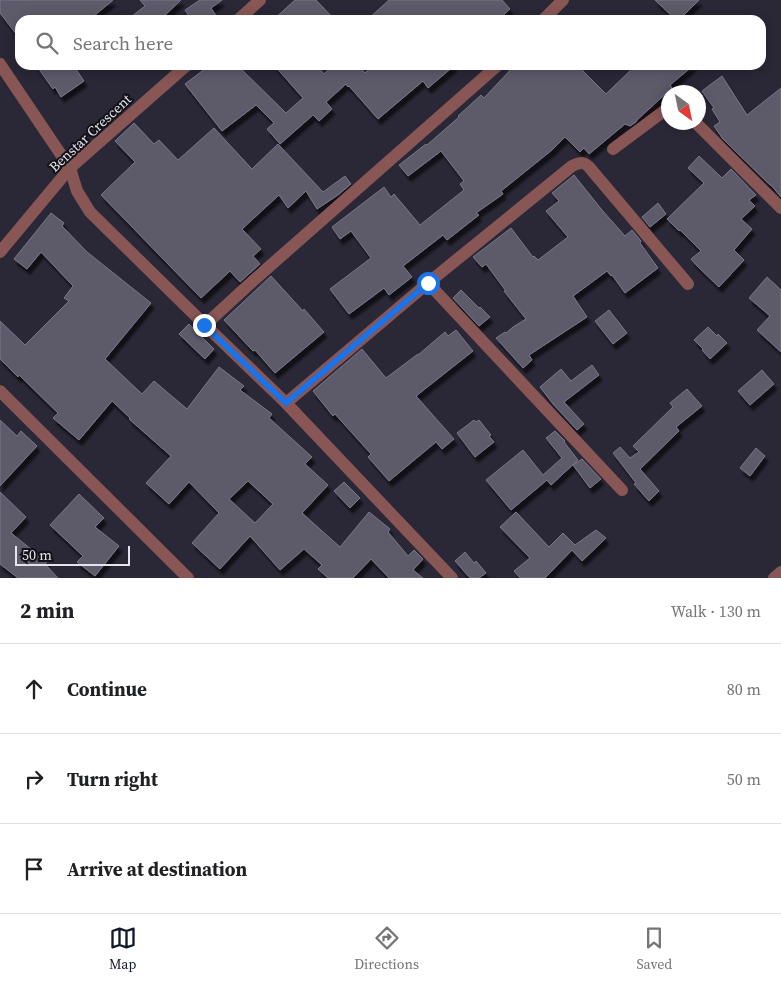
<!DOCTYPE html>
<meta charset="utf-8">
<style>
body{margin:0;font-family:"Source Serif 4",serif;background:#f6f6f6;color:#202124}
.compass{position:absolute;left:661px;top:85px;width:45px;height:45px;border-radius:50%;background:#fff;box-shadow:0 2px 12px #0003;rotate:147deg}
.scale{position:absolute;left:15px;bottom:12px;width:115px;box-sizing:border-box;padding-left:5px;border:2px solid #e5e3ed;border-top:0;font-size:14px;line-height:18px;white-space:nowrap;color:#e5e3ed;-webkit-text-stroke:4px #121118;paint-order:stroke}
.stop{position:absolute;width:15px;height:15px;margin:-11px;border:4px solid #1a73e8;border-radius:50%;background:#fff}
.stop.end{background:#1a73e8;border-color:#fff;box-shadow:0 1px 5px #0008}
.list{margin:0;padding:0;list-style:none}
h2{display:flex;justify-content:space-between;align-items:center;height:65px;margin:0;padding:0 20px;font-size:21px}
h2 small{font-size:16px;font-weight:400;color:#757577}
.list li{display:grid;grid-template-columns:32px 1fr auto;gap:15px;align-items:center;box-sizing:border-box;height:90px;padding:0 20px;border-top:1px solid #e0e0e0}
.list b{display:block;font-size:19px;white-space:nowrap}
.list em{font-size:16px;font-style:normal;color:#757577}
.icon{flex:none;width:28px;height:28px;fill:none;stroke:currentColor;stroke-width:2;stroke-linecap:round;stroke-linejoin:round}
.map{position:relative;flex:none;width:781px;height:578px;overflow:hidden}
.search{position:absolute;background:#fff;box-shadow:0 2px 12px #0003;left:15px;right:15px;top:15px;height:55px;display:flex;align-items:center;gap:12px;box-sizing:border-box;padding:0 18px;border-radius:15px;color:#757577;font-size:19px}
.sheet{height:335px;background:#fff}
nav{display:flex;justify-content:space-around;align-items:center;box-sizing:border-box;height:70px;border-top:1px solid #e0e0e0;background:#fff;font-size:14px;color:#757577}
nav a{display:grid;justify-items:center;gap:2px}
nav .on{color:#111827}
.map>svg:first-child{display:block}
</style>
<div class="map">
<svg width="781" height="578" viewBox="0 0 781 578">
<defs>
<filter id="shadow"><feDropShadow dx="3" dy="5.5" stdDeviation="1" flood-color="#0009"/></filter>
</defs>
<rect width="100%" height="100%" fill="#2a2736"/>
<g fill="#5d5a6b" stroke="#7a7789" fill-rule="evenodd" filter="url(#shadow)">
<path d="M 0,0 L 113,0 L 89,20 L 20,20 L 20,39 L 0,13 Z"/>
<path d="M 140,0 L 181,0 L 160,20 L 127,20 L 145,6 Z"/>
<path d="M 200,0 L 222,0 L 211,8 L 219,20 L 192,20 L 185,10 Z"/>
<path d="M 295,0 L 316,0 L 335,20 L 273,20 Z"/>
<path d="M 389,0 L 502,0 L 510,9 L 498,20 L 367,20 Z"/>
<path d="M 655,0 L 699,0 L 679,20 L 676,20 Z"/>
<path d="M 36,65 L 73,65 L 84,81 L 61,97 L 55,87 L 53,89 Z"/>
<path d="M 210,65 L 237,65 L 286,113 L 303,98 L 274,65 L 316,65 L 324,74 L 334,65 L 357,65 L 365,73 L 374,65 L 455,65 L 428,88 L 423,81 L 378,119 L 349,86 L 348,87 L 346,84 L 326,102 L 332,109 L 319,121 L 313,115 L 280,144 L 267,129 L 274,123 L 256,105 L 222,131 L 185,84 Z"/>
<path d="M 515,65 L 577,65 L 606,94 L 636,65 L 694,65 L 670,85 L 672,88 L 637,120 L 636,122 L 630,126 L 625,124 L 589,154 L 584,148 L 580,152 L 565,137 L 552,150 L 501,191 L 503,194 L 476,213 L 479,215 L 447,240 L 443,235 L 403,266 L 412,277 L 389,295 L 384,288 L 349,314 L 330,289 L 371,258 L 351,231 L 340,239 L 332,227 L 384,187 L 391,197 L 394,194 L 420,225 L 464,190 L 460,184 L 464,181 L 441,151 L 408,176 L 399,165 L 426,144 L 427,145 L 459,117 L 458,116 L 481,95 L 484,98 Z"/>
<path d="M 722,76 L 747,115 L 781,88 L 781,197 L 771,185 L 770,185 L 723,139 L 714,126 L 720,122 L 712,109 L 714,108 L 702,91 Z"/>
<path d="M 134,123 L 154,144 L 159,140 L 178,160 L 214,128 L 252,169 L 278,144 L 323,192 L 345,176 L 351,184 L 338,195 L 317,209 L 306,191 L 288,208 L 279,195 L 242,229 L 261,249 L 253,256 L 260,264 L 240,282 L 230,271 L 201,298 L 101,195 L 135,162 L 115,141 Z"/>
<path d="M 699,156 L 722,178 L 731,169 L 756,195 L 749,200 L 755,206 L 741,219 L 752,229 L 734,250 L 744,260 L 719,287 L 697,266 L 691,259 L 701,251 L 680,230 L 679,231 L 667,219 L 704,183 L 688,168 Z"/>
<path d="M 574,175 L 602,210 L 625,236 L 632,230 L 641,241 L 640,243 L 658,268 L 625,293 L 612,275 L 611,276 L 607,271 L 573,296 L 587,317 L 529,355 L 532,360 L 523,368 L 496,338 L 505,332 L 506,333 L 513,327 L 526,319 L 504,291 L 506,291 L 486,264 L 482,267 L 473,257 L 511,228 L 533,257 L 534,256 L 538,260 L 568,237 L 546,211 L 559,201 L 552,193 Z"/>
<path d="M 658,203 L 666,214 L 650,227 L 642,217 Z"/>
<path d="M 51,213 L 64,223 L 62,226 L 87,252 L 151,303 L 105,359 L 142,394 L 154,381 L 187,409 L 219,367 L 244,386 L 240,390 L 272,414 L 269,418 L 312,457 L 305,464 L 328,485 L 302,513 L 340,547 L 369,512 L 390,529 L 388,532 L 408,556 L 414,550 L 423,559 L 413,570 L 423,578 L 389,578 L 371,559 L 353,578 L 328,578 L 318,569 L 322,565 L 304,549 L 280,570 L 250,536 L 220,569 L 192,543 L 219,513 L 189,482 L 169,504 L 146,483 L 171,456 L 129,419 L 130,418 L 112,401 L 79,440 L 53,418 L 58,413 L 19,375 L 18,377 L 0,359 L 0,321 L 25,345 L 69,301 L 64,298 L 73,286 L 41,252 L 27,269 L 14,259 ZM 248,481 L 273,504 L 255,523 L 229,499 Z"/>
<path d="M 271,276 L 303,311 L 304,309 L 324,332 L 275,373 L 255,350 L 253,351 L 224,320 Z"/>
<path d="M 767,277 L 781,290 L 781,352 L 757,330 L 770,316 L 749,298 Z"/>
<path d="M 461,290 L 479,308 L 480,307 L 490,317 L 479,326 L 453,298 Z"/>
<path d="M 609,310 L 627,333 L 613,344 L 595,321 Z"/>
<path d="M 189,324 L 214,349 L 205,359 L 179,334 Z"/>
<path d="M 708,327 L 717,336 L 718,334 L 727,343 L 710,359 L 702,350 L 703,349 L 694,340 Z"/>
<path d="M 456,330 L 473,351 L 416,396 L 454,439 L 442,449 L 436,442 L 389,481 L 368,457 L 371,454 L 335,414 L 333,416 L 313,391 L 362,349 L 386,378 L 418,354 L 418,355 L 445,332 L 448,336 Z"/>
<path d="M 592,365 L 599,375 L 564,402 L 584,424 L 577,430 L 553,404 L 540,387 L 561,369 L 571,381 Z"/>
<path d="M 762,370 L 774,384 L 750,405 L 738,391 Z"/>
<path d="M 687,389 L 702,406 L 676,427 L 679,431 L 640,469 L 659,491 L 649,501 L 634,484 L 636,483 L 613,453 L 620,447 L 630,458 L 639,452 L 633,446 L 673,407 L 670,403 Z"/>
<path d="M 0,420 L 17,436 L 21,431 L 37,446 L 0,486 Z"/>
<path d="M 474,420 L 476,422 L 479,420 L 491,435 L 489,436 L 494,442 L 475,457 L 457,433 Z"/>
<path d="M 555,431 L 565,441 L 564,442 L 578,460 L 551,485 L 547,480 L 511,510 L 486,480 L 523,450 L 543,475 L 562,458 L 546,438 Z"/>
<path d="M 756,448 L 765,456 L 750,476 L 740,468 Z"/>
<path d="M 582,459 L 601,479 L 590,488 L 573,465 Z"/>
<path d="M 344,482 L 360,498 L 350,508 L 334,491 Z"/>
<path d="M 0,492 L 26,517 L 11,533 L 47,562 L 45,564 L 58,578 L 18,578 L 0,564 Z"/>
<path d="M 79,494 L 104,518 L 95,527 L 119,546 L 95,576 L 77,562 L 83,556 L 50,525 Z"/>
<path d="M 516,512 L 549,547 L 563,533 L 575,545 L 596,530 L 606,538 L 582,561 L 572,550 L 545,578 L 520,578 L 514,571 L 530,558 L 500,527 Z"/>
<path d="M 465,552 L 474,563 L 476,561 L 486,573 L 479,578 L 470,578 L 455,561 Z"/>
</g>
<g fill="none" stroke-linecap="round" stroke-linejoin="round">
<g stroke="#885654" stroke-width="12">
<path d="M 238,20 L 260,0"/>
<path d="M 543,20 L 563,0"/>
<path d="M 0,64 L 70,168 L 77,191 L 90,212 L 205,325 L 286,403 L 452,578"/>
<path d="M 695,122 L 781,208"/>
<path d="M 613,149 L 668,108"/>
<path d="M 0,252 L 70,168 L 187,65"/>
<path d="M 428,283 L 622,490"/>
<path d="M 205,325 L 254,280 L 498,65"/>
<path d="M 0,391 L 188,578"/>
<path d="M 286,403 L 428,283 L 572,166 C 579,163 583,161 589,167 L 688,284"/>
<path d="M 774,578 L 781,572"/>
</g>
</g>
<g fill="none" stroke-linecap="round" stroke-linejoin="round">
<path stroke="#1a73e8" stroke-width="6" d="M 204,325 L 286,403 L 428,283"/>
</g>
<g text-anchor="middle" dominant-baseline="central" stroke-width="4" stroke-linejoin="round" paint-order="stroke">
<g font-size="14" fill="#e5e3ed" stroke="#121118">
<text transform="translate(90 133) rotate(-43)">Benstar Crescent</text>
</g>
</g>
</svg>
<svg class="compass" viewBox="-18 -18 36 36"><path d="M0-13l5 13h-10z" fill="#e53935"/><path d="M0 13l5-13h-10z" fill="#757577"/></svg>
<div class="scale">50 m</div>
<div class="stop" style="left:428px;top:283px"></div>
<div class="stop end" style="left:204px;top:325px"></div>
<div class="search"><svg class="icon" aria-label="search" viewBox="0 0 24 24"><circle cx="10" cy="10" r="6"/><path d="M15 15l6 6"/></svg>Search here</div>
</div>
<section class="sheet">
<h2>2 min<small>Walk · 130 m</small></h2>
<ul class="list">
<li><svg class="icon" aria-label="ahead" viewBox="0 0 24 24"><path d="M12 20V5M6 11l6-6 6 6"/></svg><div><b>Continue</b></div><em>80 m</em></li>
<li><svg class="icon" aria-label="right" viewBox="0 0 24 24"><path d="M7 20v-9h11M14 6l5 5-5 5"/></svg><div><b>Turn right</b></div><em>50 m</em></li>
<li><svg class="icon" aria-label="arrive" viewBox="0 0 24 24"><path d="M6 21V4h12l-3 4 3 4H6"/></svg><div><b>Arrive at destination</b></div></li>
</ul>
</section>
<nav>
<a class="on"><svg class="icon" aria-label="map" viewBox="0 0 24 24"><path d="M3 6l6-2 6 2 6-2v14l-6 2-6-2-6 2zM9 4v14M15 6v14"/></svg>Map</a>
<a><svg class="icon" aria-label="directions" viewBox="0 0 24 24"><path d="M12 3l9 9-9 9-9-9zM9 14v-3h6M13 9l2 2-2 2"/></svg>Directions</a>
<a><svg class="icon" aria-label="saved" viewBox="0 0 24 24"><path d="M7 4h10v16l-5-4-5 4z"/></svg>Saved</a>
</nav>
